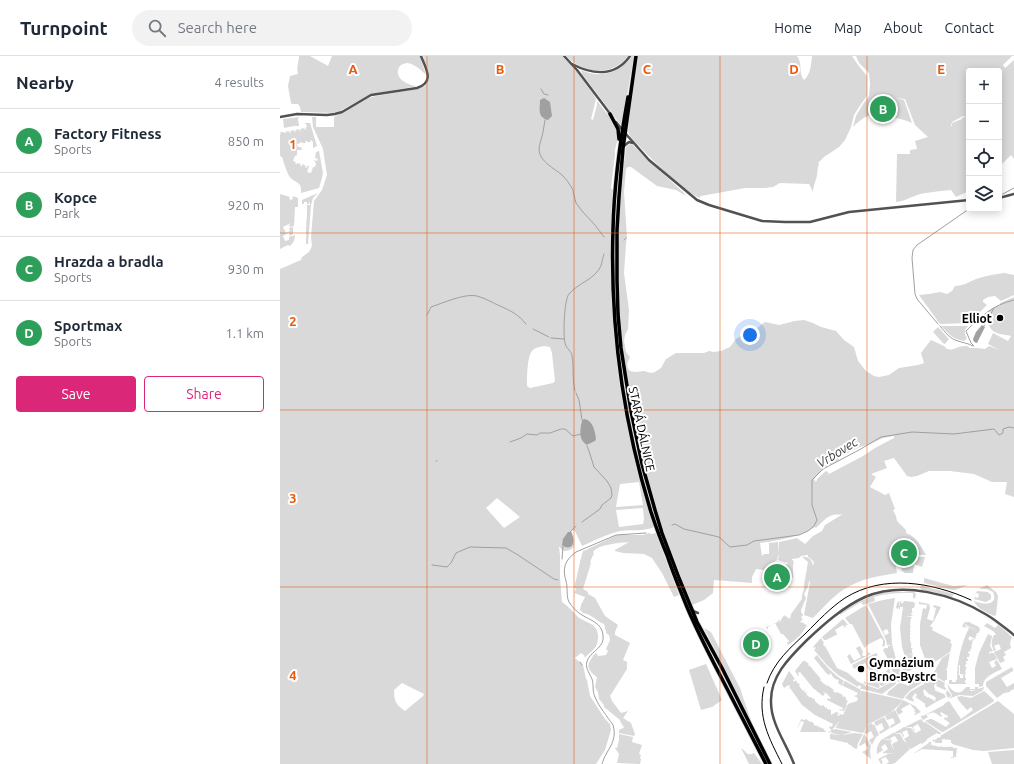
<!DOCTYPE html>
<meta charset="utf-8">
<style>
body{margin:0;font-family:Ubuntu,sans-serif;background:#f2f2f3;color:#1f2937}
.controls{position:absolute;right:12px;top:12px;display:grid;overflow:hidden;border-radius:4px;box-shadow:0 2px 10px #0003}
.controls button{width:36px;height:36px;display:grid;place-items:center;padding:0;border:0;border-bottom:1px solid #e0e1e3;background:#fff;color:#1f2937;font:20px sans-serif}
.you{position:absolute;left:470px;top:279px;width:14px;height:14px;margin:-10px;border:3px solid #fff;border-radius:50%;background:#1a73e8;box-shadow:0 0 0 6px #1a73e833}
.badge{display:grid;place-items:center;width:26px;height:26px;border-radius:50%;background:#db2777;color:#fff;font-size:13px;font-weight:700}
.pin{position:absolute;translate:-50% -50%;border:2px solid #fff;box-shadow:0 1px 4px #0006}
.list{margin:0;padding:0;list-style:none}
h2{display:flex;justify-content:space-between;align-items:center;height:52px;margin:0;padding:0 16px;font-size:17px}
h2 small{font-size:13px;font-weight:400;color:#747a83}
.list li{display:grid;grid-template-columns:26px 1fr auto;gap:12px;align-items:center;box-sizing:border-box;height:64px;padding:0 16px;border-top:1px solid #e0e1e3}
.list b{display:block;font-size:15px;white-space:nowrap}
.list p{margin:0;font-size:13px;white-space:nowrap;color:#747a83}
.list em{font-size:13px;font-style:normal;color:#747a83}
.actions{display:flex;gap:8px;padding:12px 16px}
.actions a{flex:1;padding:9px 0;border:1px solid #db2777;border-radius:4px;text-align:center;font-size:14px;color:#db2777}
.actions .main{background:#db2777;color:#fff}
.icon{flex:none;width:22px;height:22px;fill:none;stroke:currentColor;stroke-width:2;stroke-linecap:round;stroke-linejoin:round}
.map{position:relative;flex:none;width:734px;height:708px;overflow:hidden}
header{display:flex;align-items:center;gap:24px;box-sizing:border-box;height:56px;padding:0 20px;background:#fff;border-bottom:1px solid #e0e1e3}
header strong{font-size:19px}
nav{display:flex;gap:22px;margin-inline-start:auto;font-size:14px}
.search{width:280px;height:36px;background:#f2f2f3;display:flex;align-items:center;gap:10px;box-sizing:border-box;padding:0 14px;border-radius:22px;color:#747a83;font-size:15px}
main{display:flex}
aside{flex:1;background:#fff}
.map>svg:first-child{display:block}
</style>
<header>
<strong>Turnpoint</strong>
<div class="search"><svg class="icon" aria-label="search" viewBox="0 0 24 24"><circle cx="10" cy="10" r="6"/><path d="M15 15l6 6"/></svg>Search here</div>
<nav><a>Home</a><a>Map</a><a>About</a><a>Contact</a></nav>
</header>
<main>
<aside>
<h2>Nearby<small>4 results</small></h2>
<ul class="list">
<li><span class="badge" style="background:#2e9e5b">A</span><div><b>Factory Fitness</b><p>Sports</p></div><em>850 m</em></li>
<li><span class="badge" style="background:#2e9e5b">B</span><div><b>Kopce</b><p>Park</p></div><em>920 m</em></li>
<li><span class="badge" style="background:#2e9e5b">C</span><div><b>Hrazda a bradla</b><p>Sports</p></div><em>930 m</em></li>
<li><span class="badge" style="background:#2e9e5b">D</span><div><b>Sportmax</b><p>Sports</p></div><em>1.1 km</em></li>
</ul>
<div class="actions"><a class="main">Save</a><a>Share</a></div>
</aside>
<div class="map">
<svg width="734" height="708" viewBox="0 0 734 708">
<rect width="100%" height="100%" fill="#fff"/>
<g fill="#d9d9d9" fill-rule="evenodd">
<path d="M 19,0 L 30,0 L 48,10 L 52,0 L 140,0 L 146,19 C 141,14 135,8 127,7 C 125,7 123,8 121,9 C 119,11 119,11 118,14 C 116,24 130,30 138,30 L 91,38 L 56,57 L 21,56 L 20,51 L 18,48 L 12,48 L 11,47 L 8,30 L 10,20 L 18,18 C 16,12 19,6 19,0 Z"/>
<path d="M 143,0 L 282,0 L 296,15 L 314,39 L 316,43 L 311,63 L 313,64 L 317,49 L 317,46 L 318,46 C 325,56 337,67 338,80 C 338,87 334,92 335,99 L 331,132 L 333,134 C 332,148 331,162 331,176 C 330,229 333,283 341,336 C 348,382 360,427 374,471 C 363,476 351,473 340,475 C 327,478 314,485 302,490 L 295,475 L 291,474 C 294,482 299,495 284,495 L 281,493 L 280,491 L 279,491 L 280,499 L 280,521 L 282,546 C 284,548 287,549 289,552 C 292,554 295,558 298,561 C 306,567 317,567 318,579 C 318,581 318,585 317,588 C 315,594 308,597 305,602 L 304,599 L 301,597 L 295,602 L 303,609 L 306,623 L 307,624 L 310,640 L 325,663 L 330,668 L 331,674 L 325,694 L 316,708 L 0,708 L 0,213 L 21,204 L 22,201 L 29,196 L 32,190 L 31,181 L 34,145 L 42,134 L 47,119 L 43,93 L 33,71 L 32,61 L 36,61 L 36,71 L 54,71 L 54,61 L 89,42 L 96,40 L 137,33 C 156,28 147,13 143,0 ZM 264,290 L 270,291 L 272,297 L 275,325 L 273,327 L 250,332 L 247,330 C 247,322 247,301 252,295 C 255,291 260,291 264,290 ZM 302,365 L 315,385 L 307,389 C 299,380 300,376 302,365 ZM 359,426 L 363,449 L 336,451 L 340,428 ZM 217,442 L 240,461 L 224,472 L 206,452 ZM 363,452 L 364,463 L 363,468 L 339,471 L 336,454 ZM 122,627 L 144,638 L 143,640 L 125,655 C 116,649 114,645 114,634 Z"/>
<path d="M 286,0 L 348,0 C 333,21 303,18 286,0 Z"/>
<path d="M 352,0 L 354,0 L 342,68 L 340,68 L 309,27 L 302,18 L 301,14 C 321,23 339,17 352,0 Z"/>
<path d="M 358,0 L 517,0 C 523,7 518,17 524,24 C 531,18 531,8 532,0 L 572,0 L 578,9 L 587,20 L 587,40 L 581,48 L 574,59 L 571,71 L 565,84 L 559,91 L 544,101 L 538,107 L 539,108 C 537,112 538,115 537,119 C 536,125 533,130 533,136 L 529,128 L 500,127 L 493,131 L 484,132 L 465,132 L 421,140 L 419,142 C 399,130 378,110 362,93 C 357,88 351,83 348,76 L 354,18 Z"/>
<path d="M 576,0 L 732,0 L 723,9 L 725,12 L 734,4 L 734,103 L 731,99 L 719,111 L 719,15 L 689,15 L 689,62 L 683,60 L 672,66 L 671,70 L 672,70 L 672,67 L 682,63 L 682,62 L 685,61 L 688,64 L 689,63 L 689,135 L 676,141 L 671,134 C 660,135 650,136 640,138 C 630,141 626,145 616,146 L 617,98 L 630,98 L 630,94 L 637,93 L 635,85 L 648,81 L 635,69 L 625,43 L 615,42 L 624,44 L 632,67 C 626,63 595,57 588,60 C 582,62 578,66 573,71 L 576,60 L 583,48 L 589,40 L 590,28 L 589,17 L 579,7 Z"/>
<path d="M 19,61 L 18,63 L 19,70 L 15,70 L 14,69 L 14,70 L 10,71 L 9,70 L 9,71 L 4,72 L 3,63 Z"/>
<path d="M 25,67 L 30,67 L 37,90 L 33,92 L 33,86 L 31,84 L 30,85 L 31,86 L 27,86 L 27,85 L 25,85 L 26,87 L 22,87 L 22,86 L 20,86 L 21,87 L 17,88 L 18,91 L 21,91 L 22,94 L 17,94 L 17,99 L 15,100 L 13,105 L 16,106 L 15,107 L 16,108 L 17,108 L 17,107 L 21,108 L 20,109 L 21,110 L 22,110 L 22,108 L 26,110 L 25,111 L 26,112 L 27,111 L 27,110 L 29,110 L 27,116 L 31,117 L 33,111 L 35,111 L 36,108 L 34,104 L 37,105 L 38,103 L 35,102 L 36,96 L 39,95 L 43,117 L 42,122 L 39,132 L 21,137 C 22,124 15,128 9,120 C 6,114 4,107 2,101 L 0,100 L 0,78 L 1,78 L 0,76 L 4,76 L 4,77 L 6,77 L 5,76 L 9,75 L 9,76 L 10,77 L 11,76 L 10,75 L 14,74 L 14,75 L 15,76 L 16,75 L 15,74 L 20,73 L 19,74 L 20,75 L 21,74 L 20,73 L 25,72 L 24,73 L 26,74 L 26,73 L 25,72 L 27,71 L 26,68 L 25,68 Z"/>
<path d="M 350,88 L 353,89 L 368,104 L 403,136 L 406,140 L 396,134 L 377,130 L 351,111 L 348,111 L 346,113 L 344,136 L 347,182 L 346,188 L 344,217 L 349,254 L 348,273 L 345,279 L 344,285 L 346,296 L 350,301 C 348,306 345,310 350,315 L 356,316 L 364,315 L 371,317 L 375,316 L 381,312 L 386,303 L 396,297 L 424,297 L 429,295 L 434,296 L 441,295 L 450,291 L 456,283 L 461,280 L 476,273 L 485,266 L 499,269 L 511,266 L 514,265 L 524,264 L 533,267 L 541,271 L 556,275 L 564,284 L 574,291 L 578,305 L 586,315 L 594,320 L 599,321 L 609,319 L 619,312 L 638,309 L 644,307 L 641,297 L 651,284 L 664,290 L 667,293 C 674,295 679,289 686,290 C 692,291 686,292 692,292 C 697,292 701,292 705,293 L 709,290 L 719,294 L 708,288 L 713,277 L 728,285 L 731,280 C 724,278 716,279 711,273 C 710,271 709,269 707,267 L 708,265 L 705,259 L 711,253 L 720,249 L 720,247 L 734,241 L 734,441 L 725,438 L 727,426 L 712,426 L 694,418 L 670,415 L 649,415 L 637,420 L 631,421 L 627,420 L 614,402 L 604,405 L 607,412 L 591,418 L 596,421 L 590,431 L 605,439 L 609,437 L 615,453 L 613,454 L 616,460 L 617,465 L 626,474 L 626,477 C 636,480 641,490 646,499 L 631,499 L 632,494 L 629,492 L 617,497 L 613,498 L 614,499 L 617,517 C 598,520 579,523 563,534 C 552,541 543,552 533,562 L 524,559 L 530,526 L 529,525 L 528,531 L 524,538 L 526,542 L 521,554 L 521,556 L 523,559 L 522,560 L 521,562 L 523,563 L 520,566 L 524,567 L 524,568 L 527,569 C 523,577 516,584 508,589 L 507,587 L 509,585 L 503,578 L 501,578 L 495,567 L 488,571 L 488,573 L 487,573 L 486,571 L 496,567 L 500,563 L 499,566 L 499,567 L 504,559 L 510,563 L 511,558 L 522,543 C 521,538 525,534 524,529 L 528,506 L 522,501 C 529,500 532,504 533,510 L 534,506 L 530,502 L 528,501 L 528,499 L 527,499 L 521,500 L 519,502 L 512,503 L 512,504 L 513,504 L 514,508 L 513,508 L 513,521 L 502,531 L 500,529 L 500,526 L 508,515 L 508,513 L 506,508 L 508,508 L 508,507 L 498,504 L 499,499 L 499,486 L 517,482 L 525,488 L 533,480 L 542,475 L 545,469 L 563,458 C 560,459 556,458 553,459 C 547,460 540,468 536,472 L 535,471 C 518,482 499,484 480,487 L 482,500 L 484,498 L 489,498 L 489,487 L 498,486 L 499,498 L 497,504 L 487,510 L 485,514 L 476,513 L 472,521 L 472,527 L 434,524 L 433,537 L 424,544 L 412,549 C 401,522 389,495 380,467 C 356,389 341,307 338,226 C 337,191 338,155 342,120 C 343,111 345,102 346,93 L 346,91 ZM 614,380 L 614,382 L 595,392 L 583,400 L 547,419 L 549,417 L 546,415 L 538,422 L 536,426 L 534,423 C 538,418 544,412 550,409 C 553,407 555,407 559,404 L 558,402 L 580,391 L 590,388 L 603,382 Z"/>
<path d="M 38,137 L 33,142 L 31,149 L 28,188 L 26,188 L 26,180 L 27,180 L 26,179 L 26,171 L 27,169 L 26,169 L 27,160 L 27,149 L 30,149 L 30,147 L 29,146 L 29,148 L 27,148 L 27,145 L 27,146 L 24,146 L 24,148 L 22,148 L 22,144 Z"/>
<path d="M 0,138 L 10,141 L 9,143 L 12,144 L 13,140 L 18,142 L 18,151 L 15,151 L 14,170 L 10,171 L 9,169 L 11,167 L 3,171 L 6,177 L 10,175 L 9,172 L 13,171 L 13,178 L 10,180 L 9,178 L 10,176 L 3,180 L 5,185 L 9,184 L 9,181 L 15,179 C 15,184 13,187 10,190 L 8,189 L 0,193 Z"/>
<path d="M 724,217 L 734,219 L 734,239 L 721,245 L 715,240 L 708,241 L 703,244 L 703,246 L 707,249 L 689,267 L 660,268 L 639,239 L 649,238 L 660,236 L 667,238 L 672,235 L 675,230 C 683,230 689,226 696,223 C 705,220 715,218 724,217 Z"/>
<path d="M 661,270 L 688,270 C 684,274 684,277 687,282 L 684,285 C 672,283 669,278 661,270 Z"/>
<path d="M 658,271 L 669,283 L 665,288 L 663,287 L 653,276 Z"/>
<path d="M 369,477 L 372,478 L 376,477 L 399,539 L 394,541 L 382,517 L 372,502 L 364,498 L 343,497 L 335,495 L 335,494 L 349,486 C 339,487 319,488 313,496 L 314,497 L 310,506 L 311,507 L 303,533 L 308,536 L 308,538 L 315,542 L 325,560 L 338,569 L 335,576 L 335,579 L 350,587 L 343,604 L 347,606 L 347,613 L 330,640 L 332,645 L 341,657 L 348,655 L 343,662 L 351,667 L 355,678 L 354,680 L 339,677 L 339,674 L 343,672 L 344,671 L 341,667 L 340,664 L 324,651 L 324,649 L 319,643 L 318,636 L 315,631 L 317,621 C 306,613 306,608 315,598 L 315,597 L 317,598 L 318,600 L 326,599 L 328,595 L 326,593 L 330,584 L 329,579 L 326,577 L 326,574 L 325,574 L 325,571 L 324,568 C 316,565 312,558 303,557 L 300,554 L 301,549 L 305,541 L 294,537 L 296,533 L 294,531 C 298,519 299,507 303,495 L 306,494 L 312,491 L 337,479 L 363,479 Z"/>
<path d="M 617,499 L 645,501 L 642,511 L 634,508 L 633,517 L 625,517 L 622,515 L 620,505 L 616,504 L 616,500 Z"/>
<path d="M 644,522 L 673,530 L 688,529 L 675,534 L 672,534 L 644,527 Z"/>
<path d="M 707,529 L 716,536 L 718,540 L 716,559 L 714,560 C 706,556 697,553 694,545 C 703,549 719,550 713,536 L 707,533 L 699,533 Z"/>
<path d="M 642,530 L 663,535 L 674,538 L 672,541 L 654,536 L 641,534 L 640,531 Z"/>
<path d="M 697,535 L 708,536 L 711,539 L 711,543 L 706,546 L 694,543 L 695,541 L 698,542 L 699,538 L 696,537 Z"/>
<path d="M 617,536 L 634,536 L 636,538 L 635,542 L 633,542 L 633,537 C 619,537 607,537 594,541 L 595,545 L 583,549 L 581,546 L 560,559 L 560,557 C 573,549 586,541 601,537 C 606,536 612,536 617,536 Z"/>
<path d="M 615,542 L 611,568 L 612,588 L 617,607 L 620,614 L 624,616 L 627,621 L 618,626 L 617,625 L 618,624 L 617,622 L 616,622 L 611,612 L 612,611 L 603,594 L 605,592 L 608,592 L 608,590 L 612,589 L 607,589 L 606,584 L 604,580 L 609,577 L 607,573 L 603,575 L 605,579 L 604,579 L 588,548 L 603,544 Z"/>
<path d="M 619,545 L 619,551 L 620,545 L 622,545 L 621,546 L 621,547 L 623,547 L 624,545 L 634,546 L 635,548 L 634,552 L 632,552 L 632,555 L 633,557 L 632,556 L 631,559 L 633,559 L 632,560 L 625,560 L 632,561 L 631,562 L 630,567 L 631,568 L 630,568 L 630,569 L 631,570 L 630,570 L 631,571 L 630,572 L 630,575 L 631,576 L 630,576 L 630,578 L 631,579 L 624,579 L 630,579 L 630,582 L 631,582 L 630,583 L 630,584 L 631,584 L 630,584 L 631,588 L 632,589 L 631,589 L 631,592 L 632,592 L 633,593 L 631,593 L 632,594 L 633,594 L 632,594 L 632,597 L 634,597 L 627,599 L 634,598 L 632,599 L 633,600 L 634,600 L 633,600 L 634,602 L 635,602 L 634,603 L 634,605 L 636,605 L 634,606 L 636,608 C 632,617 623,618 619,608 L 623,606 L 624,608 L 627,607 L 622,591 L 620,572 L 623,551 L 620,551 L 620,553 L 619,553 L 619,551 L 618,553 L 616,552 L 617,547 Z"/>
<path d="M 639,546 L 649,548 L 650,552 L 647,563 L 653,565 L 656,552 L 653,551 L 654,549 L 661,551 L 654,565 L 650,570 L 653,572 L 652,574 L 671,584 L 670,587 L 672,588 L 670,596 L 644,613 L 642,608 L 643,608 L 644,610 L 647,608 L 640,589 L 640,568 L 643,552 L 646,553 L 647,549 L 639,548 Z"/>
<path d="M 586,549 L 605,585 L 605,589 L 603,591 L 602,589 L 603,588 L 603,584 L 601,582 L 587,589 L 585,592 L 584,591 L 572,568 L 570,568 L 565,562 Z"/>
<path d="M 699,557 L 719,569 L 732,581 L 730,587 L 731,592 L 724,596 L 726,599 L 723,601 L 725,605 L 720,607 L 714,596 L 716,595 L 717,595 L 721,593 L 719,588 L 714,590 L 716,594 L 714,595 C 711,589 711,584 714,579 L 715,579 L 716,578 L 713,575 L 704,570 L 707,567 L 715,572 L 718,569 Z"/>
<path d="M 563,563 L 568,569 L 566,569 L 565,572 L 563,569 L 555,574 L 557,578 L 558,578 L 546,584 L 544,584 L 542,581 Z"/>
<path d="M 685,566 L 686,566 L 686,567 L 687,566 L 689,566 L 699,571 L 700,574 L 699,576 L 685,568 L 685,569 L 699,576 L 698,577 L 697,577 L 696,579 L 697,580 L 696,580 L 695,582 L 696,582 L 695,583 L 690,580 L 688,583 L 691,585 L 692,583 L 695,584 L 693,584 L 692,587 L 693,589 L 692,588 L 691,589 L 692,590 L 691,593 L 690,593 L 691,595 L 689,595 L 688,597 L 690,598 L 689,600 L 686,600 L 689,600 L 689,601 L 687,601 L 687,603 L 688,603 L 688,605 L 686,605 L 686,607 L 687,608 L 686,608 L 685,611 L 687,611 L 686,613 L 685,614 L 686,614 L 685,616 L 686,616 L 685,617 L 686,619 L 680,618 L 680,609 L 679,609 L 679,618 L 678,619 L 680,619 L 680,622 L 683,622 L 683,619 L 685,619 L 685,622 L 686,622 L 686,624 L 685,624 L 685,626 L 686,627 L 686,628 L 669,628 L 669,624 L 672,624 L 672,626 L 676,626 L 676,624 L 677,624 C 677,605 681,588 689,572 L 686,570 L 685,572 L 682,570 Z"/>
<path d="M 424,572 L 431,576 L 460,632 L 472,668 Z"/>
<path d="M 708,578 L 712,580 L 710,590 L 713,595 L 711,596 L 710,594 L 710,596 L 709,597 L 710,599 L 710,597 L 714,597 L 717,603 L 709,606 L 712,612 L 716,610 L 714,606 L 717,604 L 722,613 C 714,617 703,621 703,630 L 699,631 L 699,628 L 695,628 L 695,612 L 699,597 Z"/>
<path d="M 541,582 L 544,587 L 543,588 L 544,590 L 545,590 L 557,612 L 568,617 L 577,625 L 585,629 L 585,631 L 586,629 L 598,633 L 615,624 L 616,628 L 602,638 L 582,633 L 580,633 L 581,630 L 579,629 L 578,631 L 558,619 L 547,609 L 534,594 L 536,592 L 535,591 L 533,592 L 533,591 Z"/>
<path d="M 580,590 L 583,596 L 582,598 L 583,600 L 586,600 L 588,598 L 587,596 L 584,594 L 591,598 L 571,608 L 567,600 L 570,598 L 574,605 L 581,601 L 576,592 Z"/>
<path d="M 596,597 L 600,601 L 598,599 L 591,603 L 596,612 L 590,615 L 585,607 L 574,613 L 572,609 Z"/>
<path d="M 670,597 L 667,613 L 665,613 L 667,614 L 667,624 L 665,624 L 665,626 L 653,619 L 653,618 L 662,602 Z"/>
<path d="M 537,599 C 545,609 553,618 564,625 L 562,628 L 564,629 L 563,628 L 565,625 L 581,634 L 579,641 L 581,635 L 583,635 L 623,644 L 618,650 L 610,657 L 589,668 L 583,677 L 556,672 L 556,671 L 560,664 L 554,672 L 553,672 L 553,674 L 555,673 L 572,676 L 562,679 L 551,677 L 552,675 L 549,677 L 548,676 L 551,675 L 551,673 L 549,672 L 550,670 L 552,671 L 553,668 L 535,659 L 522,649 L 510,632 L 508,633 L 510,631 L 509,629 L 504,632 L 502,628 L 509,615 L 515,623 L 513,624 L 514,626 L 516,624 L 517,626 L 517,627 L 518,627 L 520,629 L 519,630 L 523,635 L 525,634 L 525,635 L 524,636 L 525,637 L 526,636 L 527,637 L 526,638 L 529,641 L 531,641 L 530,642 L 532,641 L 532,643 L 533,642 L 535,644 L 535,645 L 537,647 L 538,646 L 537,647 L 541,650 L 543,649 L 544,650 L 544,651 L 545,650 L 545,652 L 546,652 L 546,651 L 547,652 L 547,653 L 548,654 L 548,653 L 551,654 L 551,659 L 556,656 L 559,657 L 557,659 L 559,660 L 560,658 L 563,659 L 568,648 L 577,645 L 578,642 L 574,640 L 574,639 L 576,640 L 578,637 L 559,628 L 558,626 L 559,624 C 556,624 552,621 551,617 L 549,619 L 547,618 L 534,602 Z"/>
<path d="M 523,605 L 525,605 L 529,608 L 528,609 L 529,610 L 530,610 L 534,615 L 533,616 L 534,615 L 541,623 L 540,624 L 544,628 L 546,628 L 545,629 L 546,630 L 547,629 L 554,634 L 553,635 L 556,637 L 557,636 L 563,639 L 562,640 L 564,641 L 565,640 L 565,642 L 566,641 L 566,644 L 568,645 L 566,648 L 567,649 L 564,655 L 559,654 L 560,653 L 562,654 L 563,652 L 547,644 L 548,642 L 550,643 L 551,642 L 546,637 L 543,636 L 545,638 L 543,640 L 533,632 L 520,616 L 518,617 L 519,619 L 518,620 L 515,615 Z"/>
<path d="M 426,608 L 442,644 L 432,651 L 421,654 L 409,614 Z"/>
<path d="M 732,611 L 733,613 L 733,615 L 721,622 L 727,631 L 734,627 L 734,633 L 730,635 L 730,636 L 724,637 L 717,642 L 706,630 L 706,626 Z"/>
<path d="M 596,613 L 598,616 L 595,617 L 593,616 L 597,624 L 600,621 L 604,628 L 611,625 L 606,615 L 609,613 L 614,622 L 613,624 L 602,630 L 601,630 L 598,626 L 600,631 L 598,632 L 583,627 L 585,625 L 586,628 L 594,624 L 590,616 Z"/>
<path d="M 642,615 L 650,619 L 650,620 C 642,629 630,631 623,643 L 607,639 L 608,636 L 619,627 C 624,627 628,631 633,630 L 629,630 L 628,622 Z"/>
<path d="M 652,620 L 665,627 L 664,630 L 671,639 L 671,640 L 668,642 L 666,638 L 667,634 L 666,633 L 665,634 L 656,630 L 657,628 L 655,628 L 654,631 L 655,632 L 655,634 L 658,635 L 653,634 L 664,638 L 666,641 L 656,646 L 655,644 L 656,641 L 654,641 L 654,640 L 649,638 L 644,633 L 643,636 L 644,637 L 644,639 L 647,641 L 647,642 L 648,641 L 655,645 L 656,646 L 646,652 L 645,649 L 645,647 L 643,647 L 643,646 L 635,641 L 635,640 L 636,641 L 637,639 L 635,637 L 632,642 L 634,643 L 633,645 L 636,647 L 625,642 L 630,636 L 642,629 L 644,629 L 643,628 Z"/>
<path d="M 667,627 C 672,636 679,641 686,631 L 690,631 L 690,634 L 691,635 L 697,634 L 691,634 L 690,633 L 695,633 L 695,631 L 698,631 L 698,633 L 704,631 L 704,632 L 702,635 L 693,640 L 679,639 L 668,643 L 671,641 L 672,639 L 669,634 Z"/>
<path d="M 704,635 L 714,644 L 713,646 L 663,676 L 662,676 L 645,665 L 650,663 L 652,663 L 666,671 L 670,667 L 664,663 L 665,661 L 667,662 L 668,660 L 661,656 L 660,658 L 662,659 L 661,661 C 652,655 654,656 646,659 L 648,661 L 643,664 L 641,661 L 642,659 L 643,660 L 664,649 L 664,648 L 669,645 L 681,663 L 693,654 L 691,651 L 687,654 L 679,645 L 677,641 L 681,640 L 691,642 Z"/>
<path d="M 623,644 L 635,650 L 641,656 L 635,659 L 634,658 L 636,657 L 634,655 L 635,654 L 630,648 L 621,653 L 623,656 L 618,659 L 616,654 Z"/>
<path d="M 718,645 L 734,658 L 734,692 L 704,695 L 693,694 L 672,688 L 672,687 L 667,687 L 671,687 L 671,684 L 662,683 L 662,687 L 655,687 L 655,685 L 653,686 L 653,683 L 654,684 L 657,683 L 657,681 L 658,682 L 661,681 L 660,680 Z"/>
<path d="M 615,654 L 621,666 L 611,672 L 610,670 L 615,667 L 613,662 L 607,664 L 605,660 Z"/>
<path d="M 604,661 L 610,672 L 600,678 L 599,676 L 604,673 L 602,667 L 596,670 L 594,666 Z"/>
<path d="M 521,663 L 524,664 L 526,663 L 530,666 L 531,665 L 531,666 L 533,666 L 533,668 L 534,667 L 534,669 L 536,670 L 538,669 L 537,670 L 544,673 L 544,675 L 545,674 L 546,676 L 519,676 L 520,676 L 524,666 L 521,665 L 516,676 Z"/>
<path d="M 641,663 L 644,667 L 645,666 L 661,677 L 661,678 L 658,678 L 657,677 L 647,683 L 647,684 L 642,688 L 641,687 L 631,693 L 629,691 L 630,693 L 615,707 L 612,708 L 606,708 L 609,706 L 606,701 L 601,703 L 603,707 L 601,708 L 598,703 L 608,698 L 615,698 L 603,697 L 603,695 L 604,696 L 608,693 L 605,688 L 601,691 L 603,694 L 597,698 C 596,692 598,688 602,683 L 609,684 L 615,696 L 612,688 L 618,685 L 615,680 L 610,682 L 612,686 L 611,687 L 609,683 L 603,683 L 613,677 L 620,678 L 624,685 L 627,687 L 624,683 L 629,680 L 627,674 L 622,676 L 624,680 L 623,681 L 621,677 L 614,677 L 624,671 L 631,672 L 634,676 L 636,677 L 641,674 L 638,668 L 633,671 L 635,675 L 634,675 L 632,671 L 625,671 Z"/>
<path d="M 592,667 L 592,669 L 594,668 L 599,679 L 596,681 L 592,689 L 589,684 L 594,681 L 591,675 L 586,678 L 584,677 L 588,669 Z"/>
<path d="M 574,677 L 583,678 L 578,687 L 577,693 C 572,692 572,689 568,688 L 568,687 L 550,683 L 550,678 L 563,679 Z"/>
<path d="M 339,678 L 353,681 L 352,686 L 362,689 L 359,698 L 361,699 L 360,702 L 361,703 L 360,708 L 337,707 L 339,698 L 335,692 L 337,692 L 339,684 Z"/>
<path d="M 584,678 L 585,679 L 591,690 L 590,695 L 591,703 L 582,696 L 588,693 L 585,687 L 580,690 L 579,689 Z"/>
<path d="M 648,686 L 650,686 L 652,687 L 644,692 L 651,688 L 653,690 L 654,689 L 655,690 L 661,691 L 662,689 L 662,691 L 668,691 L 669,690 L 669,691 L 671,691 L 672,690 L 673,692 L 677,692 L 676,701 L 671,702 L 671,701 L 673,701 L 673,695 L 642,693 L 635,697 L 634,697 L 649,687 Z"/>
<path d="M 461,692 C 466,695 467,701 474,697 L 482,708 L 469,708 Z"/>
<path d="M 734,694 L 734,708 L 712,708 L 708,696 Z"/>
</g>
<g fill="#a0a0a0">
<path d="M 264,42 L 270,46 L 272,60 L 268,64 C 257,61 260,53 260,44 Z"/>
<path d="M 702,269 L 705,271 L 697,287 L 694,286 L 693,283 L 696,276 Z"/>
<path d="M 304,363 C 313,364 315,375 316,383 L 315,385 L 307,389 C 298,384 300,373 302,365 Z"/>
<path d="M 288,476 L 291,476 C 296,484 293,497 282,489 L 283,483 Z"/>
</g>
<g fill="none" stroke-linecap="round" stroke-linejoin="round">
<g stroke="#a0a0a0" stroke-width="1">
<path d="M 261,33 L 264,38 L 268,39"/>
<path d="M 265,64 C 264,68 264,72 263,76 C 262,82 259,88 259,94 C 260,106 274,112 282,119 C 286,123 290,128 293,134"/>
<path d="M 293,135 L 296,147 L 302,155 L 315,169 L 324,181"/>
<path d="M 719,140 L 734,132"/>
<path d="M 344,184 L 346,182"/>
<path d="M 147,259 L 151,251 C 163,247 185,237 197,240 C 205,242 213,247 220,250 C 231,255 238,258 246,268"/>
<path d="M 658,268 L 637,243 L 635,238 L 632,202 L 633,194 L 637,189 L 689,153"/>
<path d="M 660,270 C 665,276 670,283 678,285 C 683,287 688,287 693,290"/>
<path d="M 704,270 L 714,252"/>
<path d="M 253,273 L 269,281"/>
<path d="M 271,282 L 284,283"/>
<path d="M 694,290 L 691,287 L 686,275 C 701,260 713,249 734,244"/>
<path d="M 295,335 C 292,323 294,312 292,300 C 292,295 286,293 285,287 C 283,279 284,244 289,238 C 298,227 314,224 321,210 C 322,206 323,201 324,198"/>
<path d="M 296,337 L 299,344 L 302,364 L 303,365"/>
<path d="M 282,373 L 285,373 L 293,380 L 301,378"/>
<path d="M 230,386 L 241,382 L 247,378 L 257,379 L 260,377 L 270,377 L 281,373"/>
<path d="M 156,405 L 157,405"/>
<path d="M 302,466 L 320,453 L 322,449 L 331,442 L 332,439 L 331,432 L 327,425 L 314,411 L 309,395 L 307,390"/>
<path d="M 392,469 L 395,468 L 404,473 L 439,481 L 450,491 L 467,489 L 474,485 L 519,479 L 528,475 L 534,470 L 537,464 L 532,449 L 532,424 L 543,413 L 579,394 L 601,381 L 632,376 L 674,378 L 714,373 L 719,379 L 723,377 L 723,373 L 729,371 L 734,372"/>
<path d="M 290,476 L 296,470"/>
<path d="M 282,503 L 283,490"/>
<path d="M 152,509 L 167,511 L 171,507 L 176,497 L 190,491 L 226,492 L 238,499 L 274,523 L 278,524"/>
<path d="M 300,606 L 302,609"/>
<path d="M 322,708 C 326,693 338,687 333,669 C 327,660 319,651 315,641 C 312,635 314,629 312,623 C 309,616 304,611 308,603 C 313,594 325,591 323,579 C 322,567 310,564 302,559 C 297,556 292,551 289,546 C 286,540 288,532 286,525 C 282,512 285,504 296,496 L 336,479 L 366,477"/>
</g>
<g stroke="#dbdbdb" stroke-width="5">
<g id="major">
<path d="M 356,0 L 343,92 L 339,141 L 337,174 L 337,225 L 338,258 L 341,292 L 351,355 L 362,408 L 375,454 L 382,477 L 399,522 L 417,566 L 442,612 L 490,708"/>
<path d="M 348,41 C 340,85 334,128 333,173 C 330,268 343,365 371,456 C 376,471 381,485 387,499 C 393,517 400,534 407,551 C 417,575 429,598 441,621 C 456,650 471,679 486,708"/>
<path d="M 330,58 L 338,73 L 339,83"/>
</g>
</g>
<g stroke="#525252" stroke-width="2.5">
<path d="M 284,0 L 297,14 L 331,59"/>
<path d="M 292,8 C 313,19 335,21 350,0"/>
<path d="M 0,61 L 17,58 L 47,59 L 55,58 L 62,56 L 91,39 L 137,32 C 155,26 146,13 141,0"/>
<path d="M 336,66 L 345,77 L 369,104 L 417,144 L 429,149 L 482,165 L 505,166 L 530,166 L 569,156 L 689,144"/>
<path d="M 344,90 L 349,86 L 353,87"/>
<path d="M 719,142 L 734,138"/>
<path d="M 413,555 L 418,557"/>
<path d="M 514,708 C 506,687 491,668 491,646 C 490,620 510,601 527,584 C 544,568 563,551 585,541 C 623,525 673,538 707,559 C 717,565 725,572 734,579"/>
</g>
<use href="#major" stroke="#000" stroke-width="3.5"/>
<g stroke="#000" stroke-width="1">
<path d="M 487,627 C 494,606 510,592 526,577 C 538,565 550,552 565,542 C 603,518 652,526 691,544"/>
<path d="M 484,631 C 477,661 489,682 502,708"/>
</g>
</g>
<path fill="none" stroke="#e8590c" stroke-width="1" stroke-opacity="0.55" d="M 147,0 L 147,708M 294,0 L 294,708M 440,0 L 440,708M 587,0 L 587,708M 0,177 L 734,177M 0,354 L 734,354M 0,531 L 734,531"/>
<g fill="#000" stroke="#fff" stroke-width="1.5">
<circle cx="720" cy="262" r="4"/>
<circle cx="581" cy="613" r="4"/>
</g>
<g text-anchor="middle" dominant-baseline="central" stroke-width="4" stroke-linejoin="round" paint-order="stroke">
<g font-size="12" font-weight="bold" fill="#000" stroke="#fff" text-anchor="end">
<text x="712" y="262">Elliot</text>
<text x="589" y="606" text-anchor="start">Gymnázium<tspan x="589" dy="14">Brno-Bystrc</tspan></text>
</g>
<g font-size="12" fill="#000" stroke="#fff">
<text transform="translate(362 373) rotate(78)">STARÁ DÁLNICE</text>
</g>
<g font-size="13" font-style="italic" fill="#414141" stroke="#fff">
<text transform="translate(557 396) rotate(-32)">Vrbovec</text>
</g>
</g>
<g font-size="13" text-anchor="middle" font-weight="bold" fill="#e8590c" stroke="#fff" stroke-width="4" stroke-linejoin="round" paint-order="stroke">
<text x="73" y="18">A</text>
<text x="220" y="18">B</text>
<text x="367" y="18">C</text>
<text x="514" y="18">D</text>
<text x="661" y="18">E</text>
<text x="13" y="93">1</text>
<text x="13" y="270">2</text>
<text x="13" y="447">3</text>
<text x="13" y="624">4</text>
</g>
</svg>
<div class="controls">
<button>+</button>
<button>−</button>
<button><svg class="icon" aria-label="locate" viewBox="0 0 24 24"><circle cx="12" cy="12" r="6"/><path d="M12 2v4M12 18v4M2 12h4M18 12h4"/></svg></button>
<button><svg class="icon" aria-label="layers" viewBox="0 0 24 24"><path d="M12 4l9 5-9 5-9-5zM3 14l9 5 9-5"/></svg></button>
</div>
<div class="you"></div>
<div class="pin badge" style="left:497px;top:521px;background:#2e9e5b">A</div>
<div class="pin badge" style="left:603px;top:53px;background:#2e9e5b">B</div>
<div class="pin badge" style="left:624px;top:497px;background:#2e9e5b">C</div>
<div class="pin badge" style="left:476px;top:588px;background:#2e9e5b">D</div>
</div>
</main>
